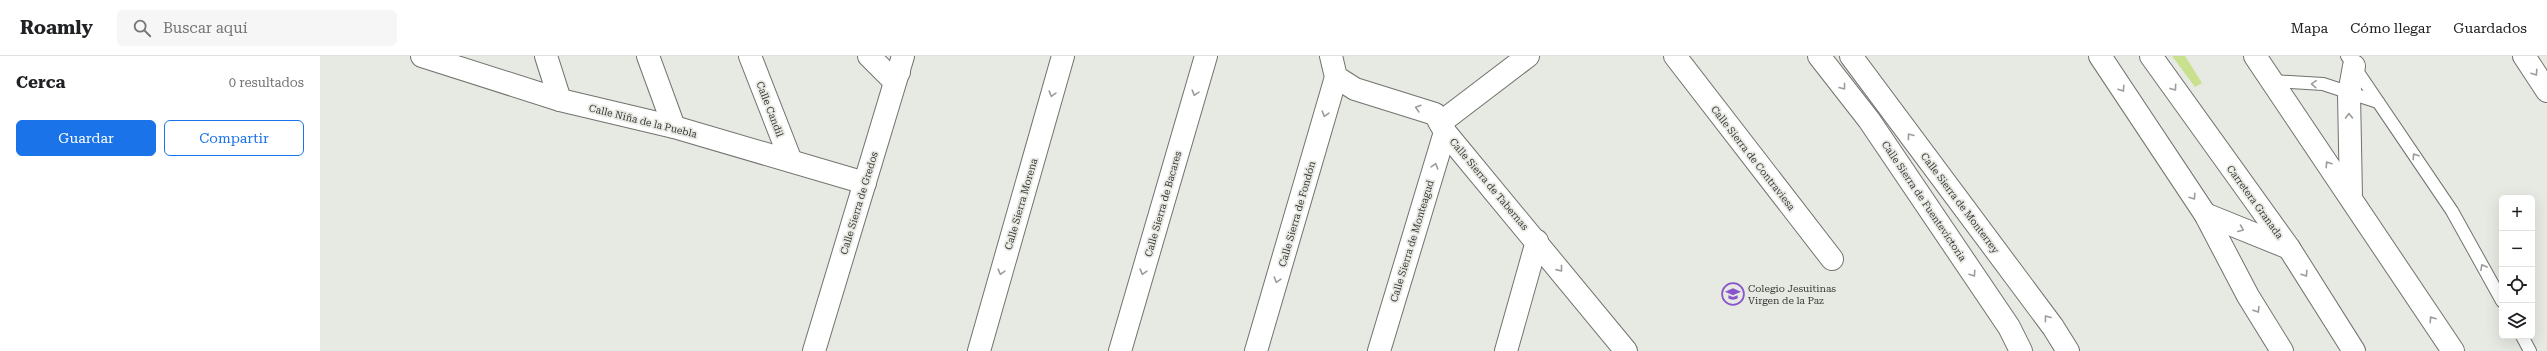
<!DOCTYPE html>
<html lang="es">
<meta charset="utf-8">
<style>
body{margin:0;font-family:"Roboto Serif",serif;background:#f6f6f6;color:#202124}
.controls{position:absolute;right:12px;bottom:12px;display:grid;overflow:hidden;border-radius:6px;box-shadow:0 4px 16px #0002}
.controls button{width:36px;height:36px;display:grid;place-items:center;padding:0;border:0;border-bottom:1px solid #e0e0e0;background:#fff;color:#202124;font:20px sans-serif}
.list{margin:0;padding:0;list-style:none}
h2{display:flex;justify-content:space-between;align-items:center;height:52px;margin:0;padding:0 16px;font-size:17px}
h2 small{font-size:13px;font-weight:400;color:#757577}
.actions{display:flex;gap:8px;padding:12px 16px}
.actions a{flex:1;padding:9px 0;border:1px solid #1a73e8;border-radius:6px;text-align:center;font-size:14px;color:#1a73e8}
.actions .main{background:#1a73e8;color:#fff}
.icon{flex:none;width:22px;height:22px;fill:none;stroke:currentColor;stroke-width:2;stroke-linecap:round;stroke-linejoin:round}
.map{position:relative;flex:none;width:2227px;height:295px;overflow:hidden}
header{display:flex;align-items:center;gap:24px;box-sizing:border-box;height:56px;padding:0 20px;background:#fff;border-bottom:1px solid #e0e0e0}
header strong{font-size:19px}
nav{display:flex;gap:22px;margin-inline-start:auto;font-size:14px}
.search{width:280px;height:36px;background:#f6f6f6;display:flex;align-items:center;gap:10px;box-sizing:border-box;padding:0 14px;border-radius:6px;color:#757577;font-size:15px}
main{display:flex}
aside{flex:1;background:#fff}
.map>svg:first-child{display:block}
</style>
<header>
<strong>Roamly</strong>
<div class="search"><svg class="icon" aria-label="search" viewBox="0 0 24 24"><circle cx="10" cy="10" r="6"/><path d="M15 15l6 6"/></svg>Buscar aquí</div>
<nav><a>Mapa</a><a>Cómo llegar</a><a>Guardados</a></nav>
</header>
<main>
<aside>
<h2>Cerca<small>0 resultados</small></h2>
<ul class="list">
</ul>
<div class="actions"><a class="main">Guardar</a><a>Compartir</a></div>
</aside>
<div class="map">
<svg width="2227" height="295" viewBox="0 0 2227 295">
<rect width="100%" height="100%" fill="#e7e9e3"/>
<path fill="#c9e08e" d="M 1852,0 L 1865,0 L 1882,27 L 1875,31 Z"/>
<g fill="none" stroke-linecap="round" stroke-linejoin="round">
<g stroke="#71736e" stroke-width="14">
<g id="service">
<path d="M 2027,0 L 2132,155 L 2182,245"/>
<path d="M 1952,25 L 2003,28 L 2058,46"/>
<path d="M 2202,280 L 2210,295"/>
</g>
</g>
<g stroke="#71736e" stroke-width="24">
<g id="minor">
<path d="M 226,0 L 240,44"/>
<path d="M 328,0 L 354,71"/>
<path d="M 430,0 L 471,105"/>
<path d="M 549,0 L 571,22 L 579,16"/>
<path d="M 1355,0 L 1512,203"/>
<path d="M 1780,0 L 1885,158 L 1928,240 L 1962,295"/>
<path d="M 2204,0 L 2227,35"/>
<path d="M 1120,67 L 1208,0"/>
<path d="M 659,295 L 743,0"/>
<path d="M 800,295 L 886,0"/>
<path d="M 1186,295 L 1217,185"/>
</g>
</g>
<g stroke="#71736e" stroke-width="24">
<g id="tertiary">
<path d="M 102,0 L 240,44 L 354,71 L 545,127"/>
<path d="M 1011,0 L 1016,21 L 1035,33 L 1115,58 L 1125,76 L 1306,295"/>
<path d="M 1499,0 L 1549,64 L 1689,271 L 1701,295"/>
<path d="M 1531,0 L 1733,271 L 1748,295"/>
<path d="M 494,295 L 583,0"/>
<path d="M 936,295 L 1016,21"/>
<path d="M 1059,295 L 1125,76"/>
</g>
</g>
<g stroke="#71736e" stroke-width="24">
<g id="primary">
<path d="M 1831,0 L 1969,192 L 2034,295"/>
<path d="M 1935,0 L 2133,295"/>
<path d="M 2031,141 L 2029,38 L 2034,10"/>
<path d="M 1885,158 L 1969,192"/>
</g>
</g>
<use href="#service" stroke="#fff" stroke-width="12"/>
<use href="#minor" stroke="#fff" stroke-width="22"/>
<use href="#tertiary" stroke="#fff" stroke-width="22"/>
<use href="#primary" stroke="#fff" stroke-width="22"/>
</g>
<defs><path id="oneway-chevron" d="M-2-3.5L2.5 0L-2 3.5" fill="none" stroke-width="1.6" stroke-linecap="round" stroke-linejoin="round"/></defs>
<g stroke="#9c9c9b">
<use href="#oneway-chevron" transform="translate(2215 17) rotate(56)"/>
<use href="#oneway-chevron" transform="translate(1994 28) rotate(-176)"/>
<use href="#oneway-chevron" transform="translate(1523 31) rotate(52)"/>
<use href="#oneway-chevron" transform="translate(1854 32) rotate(54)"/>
<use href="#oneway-chevron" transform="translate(1802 33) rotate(57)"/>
<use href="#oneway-chevron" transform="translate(875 37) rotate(106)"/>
<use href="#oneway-chevron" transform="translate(732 38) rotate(106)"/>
<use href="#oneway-chevron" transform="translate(1098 52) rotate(-163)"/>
<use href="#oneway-chevron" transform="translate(1005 58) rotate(106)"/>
<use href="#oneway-chevron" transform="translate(2029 60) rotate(-91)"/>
<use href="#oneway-chevron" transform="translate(1590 80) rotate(-127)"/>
<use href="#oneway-chevron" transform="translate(2095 100) rotate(-124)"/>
<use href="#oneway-chevron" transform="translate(2008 108) rotate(-124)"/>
<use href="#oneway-chevron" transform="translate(1115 110) rotate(-73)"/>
<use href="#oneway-chevron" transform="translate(1873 141) rotate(56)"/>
<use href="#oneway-chevron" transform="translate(1921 173) rotate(22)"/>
<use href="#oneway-chevron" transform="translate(2163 211) rotate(-119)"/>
<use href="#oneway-chevron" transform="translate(1240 213) rotate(51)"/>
<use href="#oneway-chevron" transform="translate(681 216) rotate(106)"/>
<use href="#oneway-chevron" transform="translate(823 216) rotate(106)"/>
<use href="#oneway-chevron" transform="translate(1653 218) rotate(56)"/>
<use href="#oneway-chevron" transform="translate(1985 218) rotate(57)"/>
<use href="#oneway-chevron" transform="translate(957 224) rotate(107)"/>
<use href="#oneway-chevron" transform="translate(1937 254) rotate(58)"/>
<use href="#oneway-chevron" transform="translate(1727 262) rotate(-127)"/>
<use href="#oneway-chevron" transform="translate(2112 263) rotate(-124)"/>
</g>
<defs>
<g id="school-ring" transform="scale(1.15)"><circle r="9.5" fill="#e7e9e3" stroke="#8954cc" stroke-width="1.5"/><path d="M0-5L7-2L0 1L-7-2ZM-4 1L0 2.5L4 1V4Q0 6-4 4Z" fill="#8954cc"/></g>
</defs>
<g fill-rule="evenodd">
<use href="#school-ring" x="1413" y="238"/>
</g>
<g text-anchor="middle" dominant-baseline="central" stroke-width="3.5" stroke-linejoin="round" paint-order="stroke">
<g font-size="10" fill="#393a37" stroke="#e7e9e3">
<text transform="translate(450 53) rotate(69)">Calle Candil</text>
<text transform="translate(323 65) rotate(14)">Calle Niña de la Puebla</text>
<text transform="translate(1433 102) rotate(52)">Calle Sierra de Contraviesa</text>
<text transform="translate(1169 128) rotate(50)">Calle Sierra de Tabernas</text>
<text transform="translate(1604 145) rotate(56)">Calle Sierra de Fuentevictoria</text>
<text transform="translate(1935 146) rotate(54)">Carretera Granada</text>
<text transform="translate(539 147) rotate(-73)">Calle Sierra de Gredos</text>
<text transform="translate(1640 147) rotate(53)">Calle Sierra de Monterrey</text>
<text transform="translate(701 148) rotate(-74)">Calle Sierra Morena</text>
<text transform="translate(843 148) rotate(-74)">Calle Sierra de Bacares</text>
<text transform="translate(977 158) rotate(-74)">Calle Sierra de Fondón</text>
<text transform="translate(1092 185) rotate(-73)">Calle Sierra de Monteagud</text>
</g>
<g font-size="10" fill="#393a37" stroke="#e7e9e3" text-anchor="start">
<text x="1428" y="232">Colegio Jesuitinas<tspan x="1428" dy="12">Virgen de la Paz</tspan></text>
</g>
</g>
</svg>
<div class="controls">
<button>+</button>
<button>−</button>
<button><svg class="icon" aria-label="locate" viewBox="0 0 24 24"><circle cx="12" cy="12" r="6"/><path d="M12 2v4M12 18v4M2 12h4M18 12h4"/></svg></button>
<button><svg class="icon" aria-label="layers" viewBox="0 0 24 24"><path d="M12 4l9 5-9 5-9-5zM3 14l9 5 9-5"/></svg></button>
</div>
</div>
</main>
